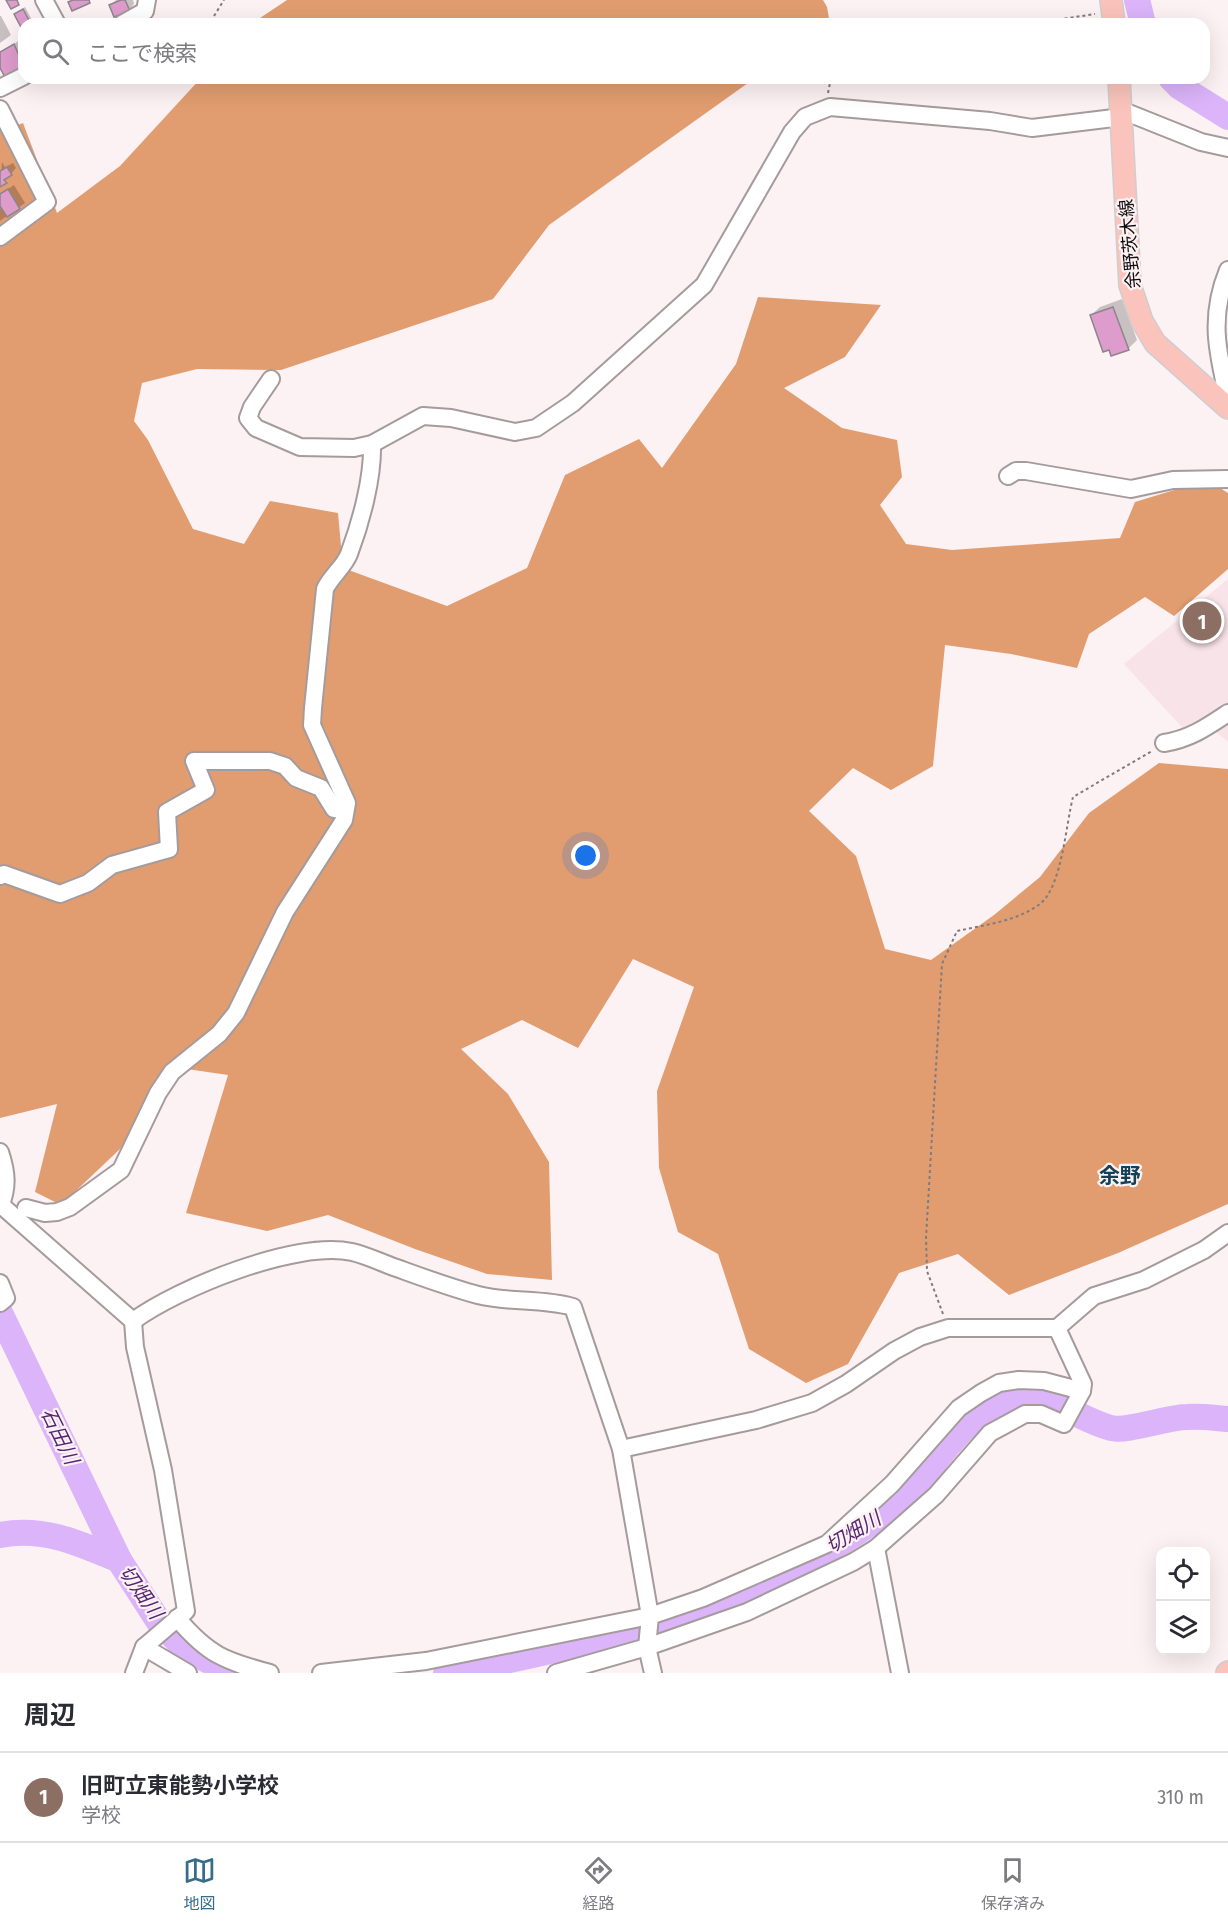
<!DOCTYPE html>
<html lang="ja">
<meta charset="utf-8">
<style>
body{margin:0;font-family:"Fira Sans Condensed","Noto Sans JP",sans-serif;background:#f7f7f7;color:#2b2b33}
.controls{position:absolute;right:18px;bottom:18px;display:grid;overflow:hidden;border-radius:12px;box-shadow:0 6px 24px #0002}
.controls button{width:54px;height:54px;display:grid;place-items:center;padding:0;border:0;border-bottom:2px solid #e1e1e2;background:#fff;color:#2b2b33;font:30px sans-serif}
.you{position:absolute;left:586px;top:856px;width:21px;height:21px;margin:-15px;border:4px solid #fff;border-radius:50%;background:#1a73e8;box-shadow:0 0 0 9px #1a73e833}
.badge{display:grid;place-items:center;width:39px;height:39px;border-radius:50%;background:#366d88;color:#fff;font-size:20px;font-weight:700}
.pin{position:absolute;translate:-50% -50%;border:3px solid #fff;box-shadow:0 2px 6px #0006}
.list{margin:0;padding:0;list-style:none}
h2{display:flex;justify-content:space-between;align-items:center;height:78px;margin:0;padding:0 24px;font-size:26px}
h2 small{font-size:20px;font-weight:400;color:#7c7c81}
.list li{display:grid;grid-template-columns:39px 1fr auto;gap:18px;align-items:center;box-sizing:border-box;height:90px;padding:0 24px;border-top:2px solid #e1e1e2}
.list b{display:block;font-size:22px;white-space:nowrap}
.list p{margin:0;font-size:20px;white-space:nowrap;color:#7c7c81}
.list em{font-size:20px;font-style:normal;color:#7c7c81}
.icon{flex:none;width:33px;height:33px;fill:none;stroke:currentColor;stroke-width:2;stroke-linecap:round;stroke-linejoin:round}
.map{position:relative;flex:none;width:1228px;height:1673px;overflow:hidden}
.search{position:absolute;background:#fff;box-shadow:0 6px 24px #0002;left:18px;right:18px;top:18px;height:66px;display:flex;align-items:center;gap:15px;box-sizing:border-box;padding:0 21px;border-radius:18px;color:#7c7c81;font-size:22px}
.sheet{height:168px;background:#fff}
nav{display:flex;justify-content:space-around;align-items:center;box-sizing:border-box;height:84px;border-top:2px solid #e1e1e2;background:#fff;font-size:16px;color:#7c7c81}
nav a{display:grid;justify-items:center;gap:3px}
nav .on{color:#366d88}
.map>svg:first-child{display:block}
</style>
<div class="map">
<svg width="1228" height="1673" viewBox="0 0 1228 1673">
<rect width="100%" height="100%" fill="#fcf1f3"/>
<path fill="#f8e3e8" d="M 1228,579 L 1228,742 L 1214,730 L 1189,735 L 1124,664 Z"/>
<g fill="#e19d6f">
<path d="M 287,0 L 823,0 L 827,7 L 830,24 L 251,24 Z"/>
<path d="M 201,78 L 755,78 L 549,225 L 493,299 L 281,370 L 197,369 L 142,383 L 134,421 L 148,440 L 193,529 L 244,544 L 270,501 L 338,513 L 343,568 L 447,606 L 527,568 L 565,475 L 639,439 L 662,468 L 736,364 L 758,297 L 881,305 L 845,357 L 784,388 L 842,428 L 897,440 L 902,477 L 880,505 L 906,544 L 952,550 L 1120,538 L 1135,502 L 1207,480 L 1228,493 L 1228,569 L 1174,616 L 1145,597 L 1089,634 L 1077,668 L 1011,654 L 945,645 L 933,766 L 891,790 L 853,768 L 809,811 L 856,856 L 885,949 L 931,960 L 994,915 L 1040,877 L 1089,813 L 1159,763 L 1228,769 L 1228,1204 L 1118,1253 L 1009,1295 L 958,1254 L 899,1273 L 848,1364 L 806,1383 L 749,1349 L 718,1254 L 678,1232 L 659,1168 L 657,1091 L 694,987 L 633,959 L 578,1048 L 522,1020 L 461,1049 L 508,1094 L 549,1162 L 552,1280 L 487,1274 L 415,1249 L 328,1215 L 267,1231 L 186,1213 L 228,1075 L 180,1068 L 120,1149 L 61,1205 L 35,1192 L 57,1104 L 0,1118 L 0,132 L 23,123 L 57,213 L 120,166 Z"/>
</g>
<g fill="#0003">
<path d="M 116,0 L 133,0 L 134,4 L 129,10 L 111,5 Z"/>
<path d="M 25,7 L 32,20 L 22,26 L 15,14 Z"/>
<path d="M 1,16 L 11,35 L 0,43 L 0,16 Z"/>
<path d="M 20,40 L 22,44 L 24,42 L 24,65 L 6,75 L 0,65 L 0,53 Z"/>
<path d="M 2,162 L 5,167 L 13,163 L 16,168 L 0,186 Z"/>
<path d="M 14,185 L 25,203 L 0,221 L 0,194 Z"/>
<path d="M 1122,299 L 1137,340 L 1128,349 L 1110,348 L 1091,315 L 1100,307 Z"/>
</g>
<g fill="none" stroke-linecap="round" stroke-linejoin="round">
<g stroke="#dbb4f9" stroke-width="26">
<path d="M 1137,0 L 1143,24"/>
<path d="M 1171,78 L 1180,87 L 1228,117"/>
<path d="M 0,1313 L 119,1560 L 159,1622 L 186,1649 L 232,1673"/>
<path d="M 0,1535 C 43,1526 81,1544 119,1560"/>
<path d="M 446,1673 C 584,1646 738,1612 856,1533 C 875,1520 898,1506 913,1488 C 942,1456 967,1410 1013,1399 C 1048,1391 1079,1420 1111,1428 C 1127,1432 1168,1417 1187,1417 C 1201,1416 1215,1418 1228,1419"/>
</g>
</g>
<g fill="#de9ccd" stroke="#8d858b" stroke-width="1.5">
<path d="M 6,0 L 17,0 L 19,5 L 11,9 Z"/>
<path d="M 73,0 L 89,0 L 90,3 L 72,11 L 68,2 Z"/>
<path d="M 121,0 L 125,0 L 130,11 L 114,17 L 109,5 Z"/>
<path d="M 23,9 L 31,24 L 24,24 L 22,29 L 14,14 Z"/>
<path d="M 14,44 L 24,67 L 5,77 L 0,68 L 0,52 Z"/>
<path d="M 7,167 L 12,175 L 4,180 L 7,183 L 0,187 L 0,171 Z"/>
<path d="M 8,189 L 20,209 L 7,217 L 0,206 L 0,194 Z"/>
<path d="M 1113,307 L 1129,350 L 1111,356 L 1109,350 L 1103,352 L 1090,315 Z"/>
</g>
<g fill="none" stroke-linecap="round" stroke-linejoin="round">
<g stroke="#a59b9d" stroke-width="20">
<g id="minor">
<path d="M 44,0 L 57,24"/>
<path d="M 122,24 L 145,11 L 147,0"/>
<path d="M 0,88 L 24,76"/>
<path d="M 0,109 L 47,202 L 0,237"/>
<path d="M 1121,110 L 1201,142 L 1228,148"/>
<path d="M 1228,270 C 1209,316 1217,351 1228,398"/>
<path d="M 271,379 L 252,407 L 248,418 L 256,428 L 300,447 L 354,448 L 372,444 L 423,416 L 451,418 L 515,432 L 536,428 L 573,403 L 704,285 L 792,132 L 805,117 L 830,107 L 990,121 L 1032,128 L 1122,117"/>
<path d="M 1008,476 L 1016,471 L 1026,471 L 1131,489 L 1173,480 L 1228,479"/>
<path d="M 1164,743 C 1190,739 1207,727 1228,713"/>
<path d="M 0,876 L 4,874 L 60,894 L 88,883 L 112,865 L 169,849 L 167,812 L 206,790 L 194,761 L 270,761 L 285,766 L 296,778 L 321,788 L 334,809 L 345,811"/>
<path d="M 0,1152 C 7,1173 8,1187 0,1207"/>
<path d="M 1,1205 L 133,1321 L 135,1347 L 163,1470 L 186,1611 L 144,1647 L 134,1673"/>
<path d="M 26,1208 L 45,1213 L 57,1212 L 70,1207 L 121,1170 L 158,1093 L 172,1072 L 219,1034 L 236,1013 L 285,912 L 344,820 L 347,803 L 312,725 L 313,708 L 325,589 C 331,576 344,567 349,554 C 361,522 373,478 372,444"/>
<path d="M 0,1283 L 6,1298 L 0,1303"/>
<path d="M 133,1321 C 178,1288 296,1240 352,1252 C 365,1255 378,1261 391,1266 C 419,1276 448,1287 478,1295 C 509,1303 542,1298 573,1307 L 621,1449 L 650,1616 L 647,1647 L 653,1673"/>
<path d="M 621,1449 L 756,1420 L 812,1403 L 846,1384 L 894,1351 L 920,1337 L 948,1328 L 1057,1328 L 1094,1296 L 1144,1280 L 1204,1250 L 1228,1233"/>
<path d="M 876,1548 L 900,1673"/>
<path d="M 177,1618 C 208,1655 225,1661 270,1673"/>
<path d="M 144,1647 L 188,1673"/>
<path d="M 321,1673 L 426,1661 L 650,1616 L 703,1598 L 827,1544 L 892,1484 L 959,1408 L 981,1393 L 999,1383 L 1019,1380 L 1044,1381 L 1082,1391 L 1083,1384 L 1057,1328"/>
<path d="M 556,1673 L 647,1647 L 747,1612 L 853,1562 L 876,1548 L 936,1495 L 990,1433 L 1025,1414 L 1041,1414 L 1064,1424 L 1082,1391"/>
</g>
</g>
<g stroke="#cfcecf" stroke-width="24">
<g id="major">
<path d="M 1111,0 L 1114,24"/>
<path d="M 1119,78 L 1130,285 L 1142,321 L 1155,343 L 1228,408"/>
<path d="M 1227,1673 L 1228,1672"/>
</g>
</g>
<g stroke="#827b7d" stroke-width="2" stroke-dasharray="3 3" stroke-linecap="butt">
<path d="M 214,16 L 224,0"/>
<path d="M 1029,24 L 1095,14"/>
<path d="M 828,93 L 831,78"/>
<path d="M 943,1314 L 927,1271 L 926,1238 L 942,964 L 957,931 C 984,925 1019,921 1041,903 C 1062,885 1066,824 1073,797 L 1152,751"/>
</g>
<use href="#minor" stroke="#fff" stroke-width="16"/>
<use href="#major" stroke="#fac4bc" stroke-width="21"/>
</g>
<g text-anchor="middle" dominant-baseline="central" stroke-width="4.5" stroke-linejoin="round" paint-order="stroke">
<g font-size="18" fill="#100c0d" stroke="#fcf1f3">
<text transform="translate(1130 244) rotate(-95)">余野茨木線</text>
</g>
<g font-size="20" font-style="italic" fill="#562674" stroke="#fcf1f3">
<text transform="translate(60 1436) rotate(64)">石田川</text>
<text transform="translate(853 1532) rotate(-31)">切畑川</text>
<text transform="translate(141 1592) rotate(55)">切畑川</text>
</g>
<g font-size="21" font-weight="bold" fill="#134155" stroke="#fcf1f3">
<text x="1120" y="1176">余野</text>
</g>
</g>
</svg>
<div class="controls">
<button><svg class="icon" aria-label="locate" viewBox="0 0 24 24"><circle cx="12" cy="12" r="6"/><path d="M12 2v4M12 18v4M2 12h4M18 12h4"/></svg></button>
<button><svg class="icon" aria-label="layers" viewBox="0 0 24 24"><path d="M12 4l9 5-9 5-9-5zM3 14l9 5 9-5"/></svg></button>
</div>
<div class="you"></div>
<div class="pin badge" style="left:1202px;top:621px;background:#8d6e63">1</div>
<div class="search"><svg class="icon" aria-label="search" viewBox="0 0 24 24"><circle cx="10" cy="10" r="6"/><path d="M15 15l6 6"/></svg>ここで検索</div>
</div>
<section class="sheet">
<h2>周辺<small></small></h2>
<ul class="list">
<li><span class="badge" style="background:#8d6e63">1</span><div><b>旧町立東能勢小学校</b><p>学校</p></div><em>310 m</em></li>
</ul>
</section>
<nav>
<a class="on"><svg class="icon" aria-label="map" viewBox="0 0 24 24"><path d="M3 6l6-2 6 2 6-2v14l-6 2-6-2-6 2zM9 4v14M15 6v14"/></svg>地図</a>
<a><svg class="icon" aria-label="directions" viewBox="0 0 24 24"><path d="M12 3l9 9-9 9-9-9zM9 14v-3h6M13 9l2 2-2 2"/></svg>経路</a>
<a><svg class="icon" aria-label="saved" viewBox="0 0 24 24"><path d="M7 4h10v16l-5-4-5 4z"/></svg>保存済み</a>
</nav>
